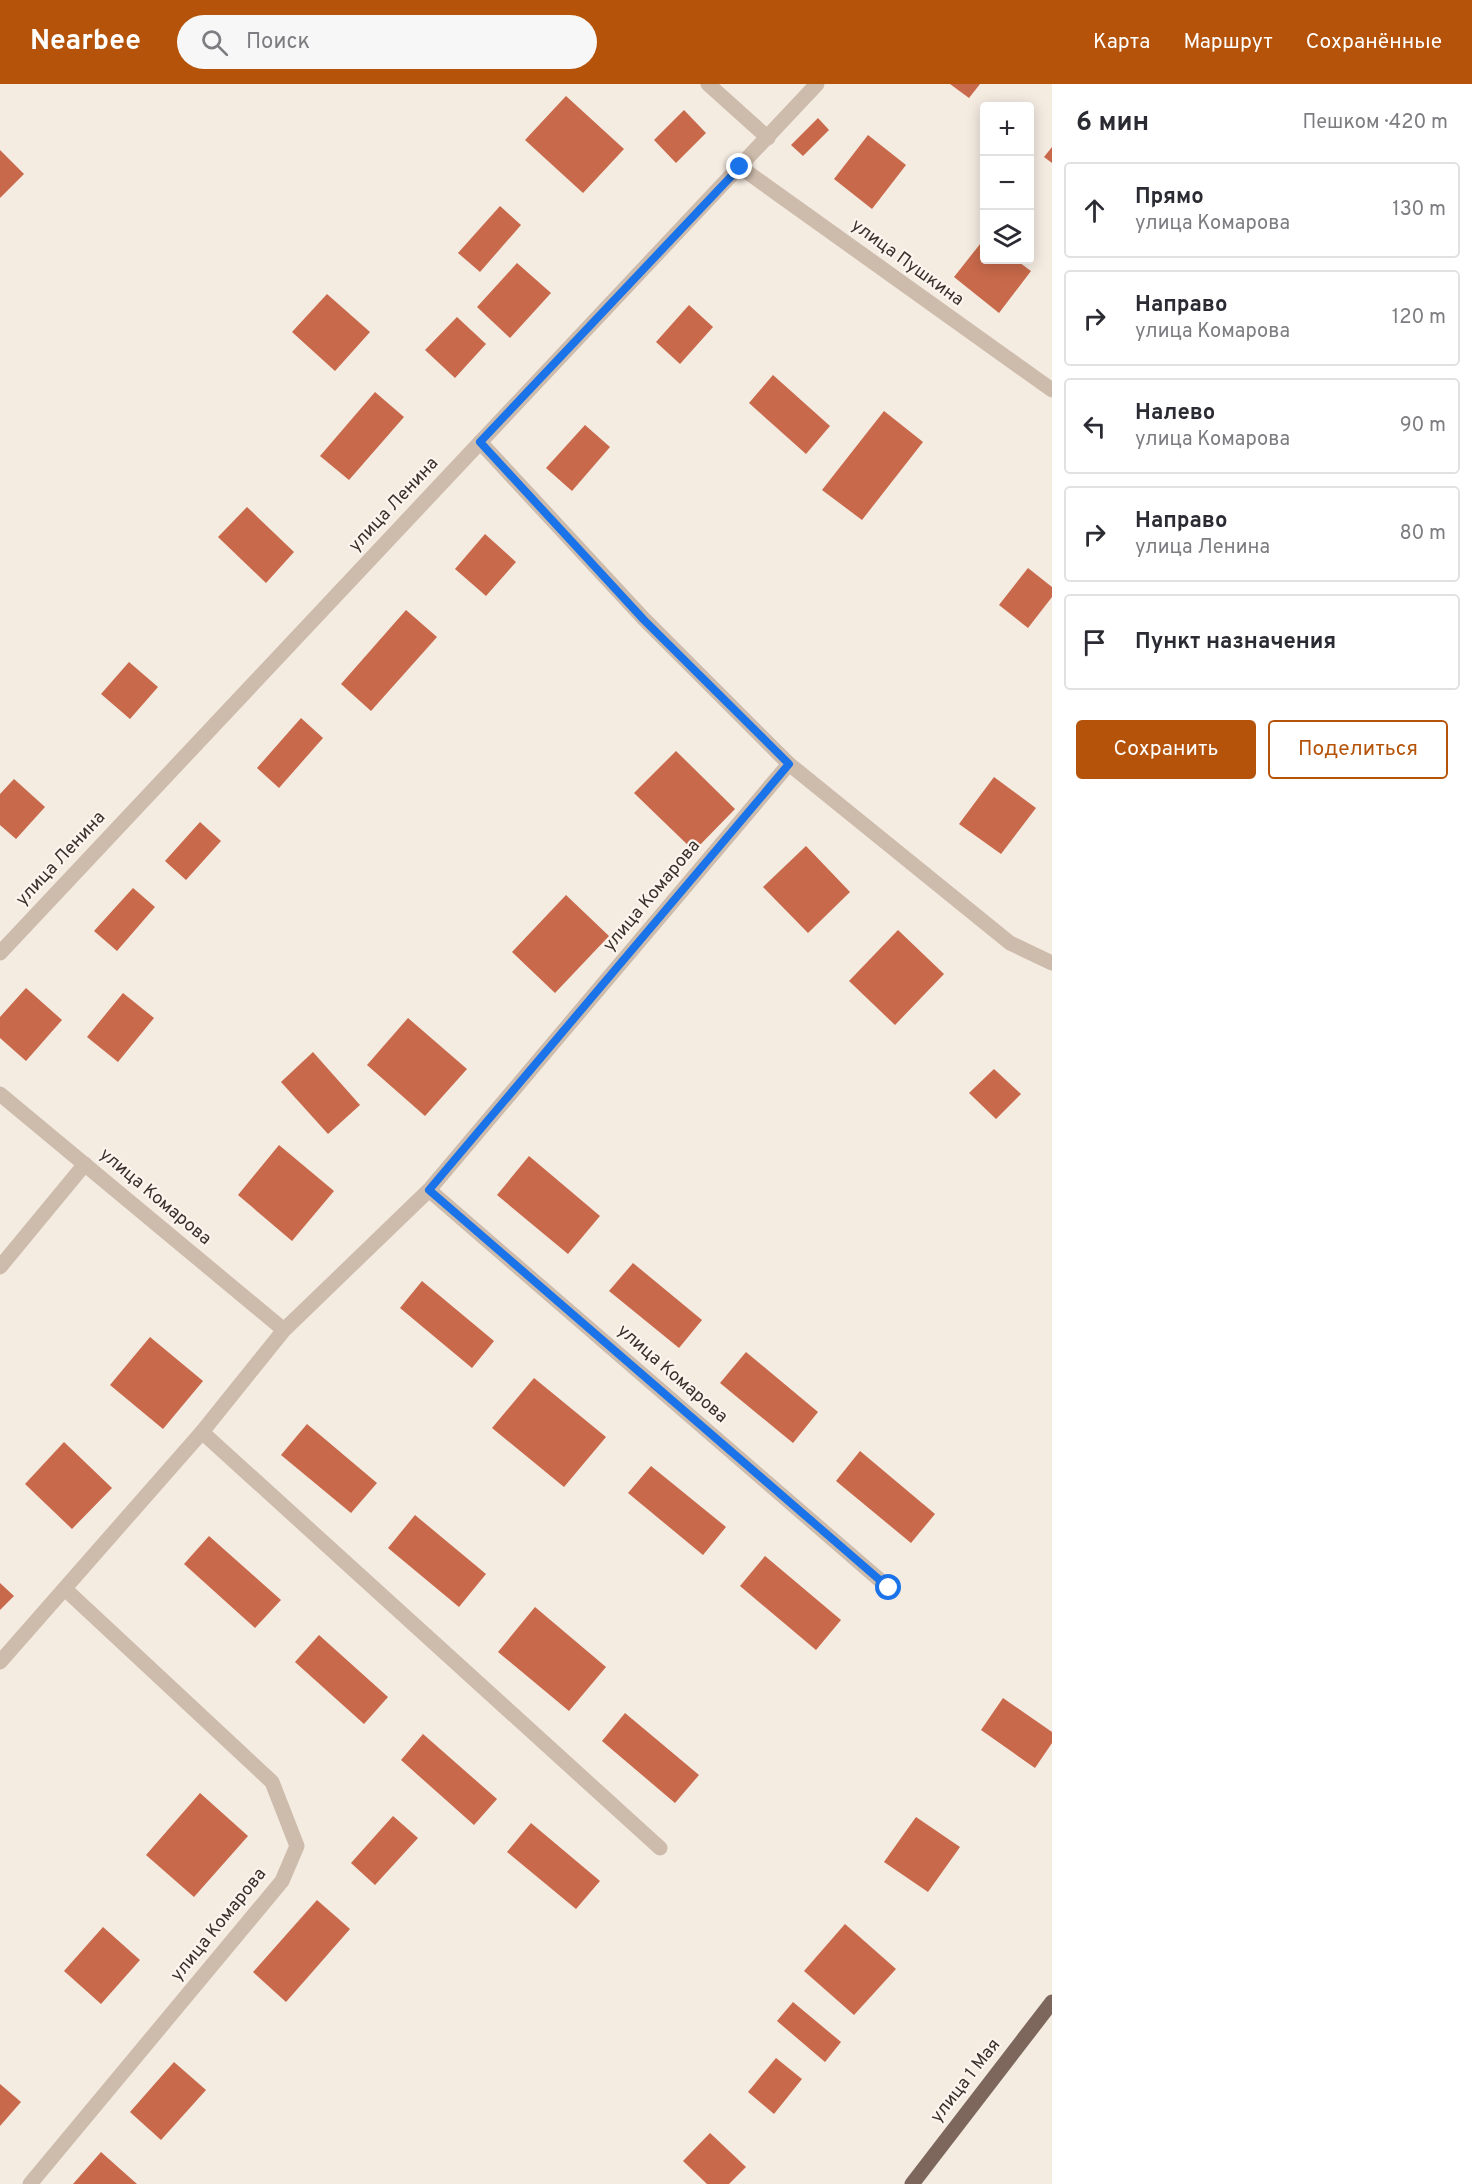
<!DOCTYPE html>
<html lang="ru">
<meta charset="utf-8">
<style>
body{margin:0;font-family:Overpass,sans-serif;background:#f7f7f7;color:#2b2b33}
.controls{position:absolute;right:18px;top:18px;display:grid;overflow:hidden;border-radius:6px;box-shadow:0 3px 15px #0003}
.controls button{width:54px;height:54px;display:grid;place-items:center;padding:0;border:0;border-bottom:2px solid #e1e1e2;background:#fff;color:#2b2b33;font:30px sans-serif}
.stop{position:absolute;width:18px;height:18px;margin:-14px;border:4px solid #1a73e8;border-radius:50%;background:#fff}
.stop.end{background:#1a73e8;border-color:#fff;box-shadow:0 2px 6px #0008}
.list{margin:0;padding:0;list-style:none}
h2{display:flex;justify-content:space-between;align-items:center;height:78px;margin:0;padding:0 24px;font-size:26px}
h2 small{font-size:20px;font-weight:400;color:#7c7c81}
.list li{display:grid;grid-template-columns:39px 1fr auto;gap:18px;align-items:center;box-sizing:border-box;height:96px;margin:0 12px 12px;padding:0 12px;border:2px solid #e1e1e2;border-radius:6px}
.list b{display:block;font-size:22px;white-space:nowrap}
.list p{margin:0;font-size:20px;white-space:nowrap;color:#7c7c81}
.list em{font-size:20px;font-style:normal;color:#7c7c81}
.actions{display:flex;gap:12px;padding:18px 24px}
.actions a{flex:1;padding:14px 0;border:2px solid #b45309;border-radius:6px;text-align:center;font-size:21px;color:#b45309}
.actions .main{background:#b45309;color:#fff}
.icon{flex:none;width:33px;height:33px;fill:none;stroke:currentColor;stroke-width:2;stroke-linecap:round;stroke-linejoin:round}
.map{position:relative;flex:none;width:1052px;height:2100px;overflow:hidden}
header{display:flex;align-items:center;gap:36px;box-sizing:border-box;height:84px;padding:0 30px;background:#b45309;color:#fff}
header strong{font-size:28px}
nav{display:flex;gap:33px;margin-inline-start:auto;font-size:21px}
.search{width:420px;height:54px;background:#f7f7f7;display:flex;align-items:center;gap:15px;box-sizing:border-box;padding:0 21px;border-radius:33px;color:#7c7c81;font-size:22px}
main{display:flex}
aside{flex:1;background:#fff}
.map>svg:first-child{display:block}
</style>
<header>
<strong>Nearbee</strong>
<div class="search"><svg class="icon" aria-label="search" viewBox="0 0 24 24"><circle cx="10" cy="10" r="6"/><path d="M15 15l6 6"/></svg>Поиск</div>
<nav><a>Карта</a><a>Маршрут</a><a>Сохранённые</a></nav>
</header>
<main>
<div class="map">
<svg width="1052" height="2100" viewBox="0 0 1052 2100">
<rect width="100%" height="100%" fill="#f4ebe1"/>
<g fill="#c8694b">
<path d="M 950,0 L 980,0 L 969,14 Z"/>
<path d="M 566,12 L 624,65 L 583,109 L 525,56 Z"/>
<path d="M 684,26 L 706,49 L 676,79 L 654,56 Z"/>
<path d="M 818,34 L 829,46 L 803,72 L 791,61 Z"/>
<path d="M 868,51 L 906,81 L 872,125 L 834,95 Z"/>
<path d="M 1052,63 L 1052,79 L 1044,73 Z"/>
<path d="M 0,66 L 24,90 L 0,114 Z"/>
<path d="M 500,122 L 521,141 L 480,188 L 458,169 Z"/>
<path d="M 984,155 L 984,176 L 1016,176 L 1031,187 L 999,229 L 954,193 Z"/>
<path d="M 517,179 L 551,209 L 510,254 L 477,223 Z"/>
<path d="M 327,210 L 370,248 L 335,287 L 292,248 Z"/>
<path d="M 689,221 L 713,243 L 680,280 L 656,258 Z"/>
<path d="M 457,233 L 486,260 L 455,294 L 425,266 Z"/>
<path d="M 773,291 L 830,342 L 806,370 L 749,319 Z"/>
<path d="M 375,308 L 404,333 L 349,396 L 320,372 Z"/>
<path d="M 884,327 L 923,358 L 862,436 L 822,406 Z"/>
<path d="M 585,341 L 610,363 L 572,407 L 546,384 Z"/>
<path d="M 247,423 L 294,468 L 266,499 L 218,453 Z"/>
<path d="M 485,450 L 516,478 L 486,512 L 455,485 Z"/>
<path d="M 1028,484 L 1052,503 L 1052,513 L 1028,544 L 999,521 Z"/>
<path d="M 406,526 L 437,553 L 371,627 L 341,600 Z"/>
<path d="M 129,578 L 158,603 L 130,635 L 101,610 Z"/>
<path d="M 301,634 L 323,654 L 279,704 L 257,684 Z"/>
<path d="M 676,667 L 735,725 L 694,767 L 634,709 Z"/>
<path d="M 994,693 L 1036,724 L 1001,770 L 959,740 Z"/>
<path d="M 14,695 L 45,723 L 16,755 L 0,741 L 0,710 Z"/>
<path d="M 200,738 L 221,757 L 186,796 L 165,777 Z"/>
<path d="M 806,762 L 850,808 L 808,849 L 763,803 Z"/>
<path d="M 133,804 L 155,823 L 117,867 L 94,847 Z"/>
<path d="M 566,811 L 609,852 L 555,909 L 512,868 Z"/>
<path d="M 898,846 L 944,890 L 895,941 L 849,897 Z"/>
<path d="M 26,904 L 62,936 L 26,977 L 0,954 L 0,933 Z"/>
<path d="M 123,909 L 154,934 L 118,978 L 87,953 Z"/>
<path d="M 408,934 L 467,985 L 425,1032 L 367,981 Z"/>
<path d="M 313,968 L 360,1021 L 328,1050 L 281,998 Z"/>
<path d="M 994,985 L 1021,1010 L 996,1035 L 969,1009 Z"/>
<path d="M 279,1061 L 334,1107 L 292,1157 L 238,1111 Z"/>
<path d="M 529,1072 L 600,1132 L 568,1170 L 497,1111 Z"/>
<path d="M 633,1179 L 702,1236 L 679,1264 L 609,1207 Z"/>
<path d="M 422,1197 L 494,1257 L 472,1284 L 400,1224 Z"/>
<path d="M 150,1253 L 203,1297 L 163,1345 L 110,1301 Z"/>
<path d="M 746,1268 L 818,1328 L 793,1359 L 720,1299 Z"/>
<path d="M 534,1294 L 606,1353 L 564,1403 L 492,1344 Z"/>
<path d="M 307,1340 L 377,1399 L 351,1429 L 281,1371 Z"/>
<path d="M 64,1358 L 112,1404 L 72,1445 L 25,1400 Z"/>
<path d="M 860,1367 L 935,1430 L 911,1459 L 836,1397 Z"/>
<path d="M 651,1382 L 726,1443 L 703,1471 L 628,1409 Z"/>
<path d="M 415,1431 L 486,1490 L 459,1523 L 388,1464 Z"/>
<path d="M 209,1452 L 281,1516 L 255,1544 L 184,1480 Z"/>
<path d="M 765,1472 L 841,1536 L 816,1566 L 740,1502 Z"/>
<path d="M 0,1499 L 14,1512 L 0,1526 Z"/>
<path d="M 535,1523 L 606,1583 L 569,1627 L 498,1568 Z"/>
<path d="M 319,1551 L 388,1613 L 364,1640 L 295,1578 Z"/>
<path d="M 1003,1614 L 1052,1648 L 1052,1659 L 1035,1684 L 981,1646 Z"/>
<path d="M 625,1629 L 699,1691 L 675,1719 L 602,1657 Z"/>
<path d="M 423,1650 L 497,1715 L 474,1741 L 401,1676 Z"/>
<path d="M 200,1709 L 248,1752 L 194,1813 L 146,1771 Z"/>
<path d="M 393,1732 L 418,1754 L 375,1801 L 351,1779 Z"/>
<path d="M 916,1733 L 960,1763 L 928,1808 L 884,1778 Z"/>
<path d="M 531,1739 L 600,1797 L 576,1825 L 507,1768 Z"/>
<path d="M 317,1816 L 350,1845 L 286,1918 L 253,1888 Z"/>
<path d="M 845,1840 L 896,1885 L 854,1931 L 804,1887 Z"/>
<path d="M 103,1843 L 140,1876 L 101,1920 L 64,1887 Z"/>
<path d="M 793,1918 L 841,1958 L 825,1978 L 777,1937 Z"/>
<path d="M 776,1974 L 802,1995 L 774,2030 L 748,2008 Z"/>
<path d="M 174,1978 L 206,2006 L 161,2056 L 130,2028 Z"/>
<path d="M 0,2000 L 21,2018 L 0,2042 Z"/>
<path d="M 710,2049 L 746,2083 L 729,2100 L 707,2100 L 683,2077 Z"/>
<path d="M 101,2068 L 137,2100 L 73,2100 Z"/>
</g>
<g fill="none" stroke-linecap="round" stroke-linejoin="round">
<g stroke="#cdbbac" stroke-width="15">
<path d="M 708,0 L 768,54"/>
<path d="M 740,83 L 1052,306"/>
<path d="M 480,358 L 644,535 L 789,680 L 1010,859 L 1052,879"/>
<path d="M 0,869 L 817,0"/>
<path d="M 0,1010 L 284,1246"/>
<path d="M 429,1106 L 889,1504"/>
<path d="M 0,1183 L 85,1080"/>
<path d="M 202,1348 L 660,1764"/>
<path d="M 0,1578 L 202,1348 L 284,1246 L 429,1106 L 789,680"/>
<path d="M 30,2100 L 282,1797 L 297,1762 L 272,1698 L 65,1505"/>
</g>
<path stroke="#7d675c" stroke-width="15" d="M 912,2100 L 1052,1918"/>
</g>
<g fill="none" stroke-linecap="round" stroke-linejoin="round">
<path stroke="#1a73e8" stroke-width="8" d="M 740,83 L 480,358 L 644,536 L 789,680 L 429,1106 L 889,1504"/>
</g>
<g text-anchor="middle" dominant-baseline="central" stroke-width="4.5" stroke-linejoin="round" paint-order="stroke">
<g font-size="18" fill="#3b302b" stroke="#fbf5ee">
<text transform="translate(907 179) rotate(36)">улица Пушкина</text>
<text transform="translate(394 421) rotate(-47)">улица Ленина</text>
<text transform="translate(61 775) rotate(-47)">улица Ленина</text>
<text transform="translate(652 812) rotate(-50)">улица Комарова</text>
<text transform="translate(155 1113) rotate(40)">улица Комарова</text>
<text transform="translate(672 1290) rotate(41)">улица Комарова</text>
<text transform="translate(219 1841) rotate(-51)">улица Комарова</text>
<text transform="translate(966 1997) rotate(-52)">улица 1 Мая</text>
</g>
</g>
</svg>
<div class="controls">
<button>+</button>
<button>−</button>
<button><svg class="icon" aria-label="layers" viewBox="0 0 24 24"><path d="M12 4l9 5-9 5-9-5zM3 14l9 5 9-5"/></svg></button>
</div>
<div class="stop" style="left:889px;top:1504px"></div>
<div class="stop end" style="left:740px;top:83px"></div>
</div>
<aside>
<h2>6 мин<small>Пешком · 420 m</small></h2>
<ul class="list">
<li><svg class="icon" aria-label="ahead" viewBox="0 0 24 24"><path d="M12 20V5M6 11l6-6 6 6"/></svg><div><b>Прямо</b><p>улица Комарова</p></div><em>130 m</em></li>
<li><svg class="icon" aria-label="right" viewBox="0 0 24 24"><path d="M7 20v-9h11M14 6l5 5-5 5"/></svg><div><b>Направо</b><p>улица Комарова</p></div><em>120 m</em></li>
<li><svg class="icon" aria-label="left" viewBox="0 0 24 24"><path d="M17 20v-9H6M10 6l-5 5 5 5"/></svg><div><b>Налево</b><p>улица Комарова</p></div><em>90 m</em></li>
<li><svg class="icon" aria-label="right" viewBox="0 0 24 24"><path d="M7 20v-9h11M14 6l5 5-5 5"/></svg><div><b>Направо</b><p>улица Ленина</p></div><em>80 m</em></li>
<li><svg class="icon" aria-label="arrive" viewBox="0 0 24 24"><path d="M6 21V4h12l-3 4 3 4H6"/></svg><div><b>Пункт назначения</b></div></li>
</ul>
<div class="actions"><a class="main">Сохранить</a><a>Поделиться</a></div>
</aside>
</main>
